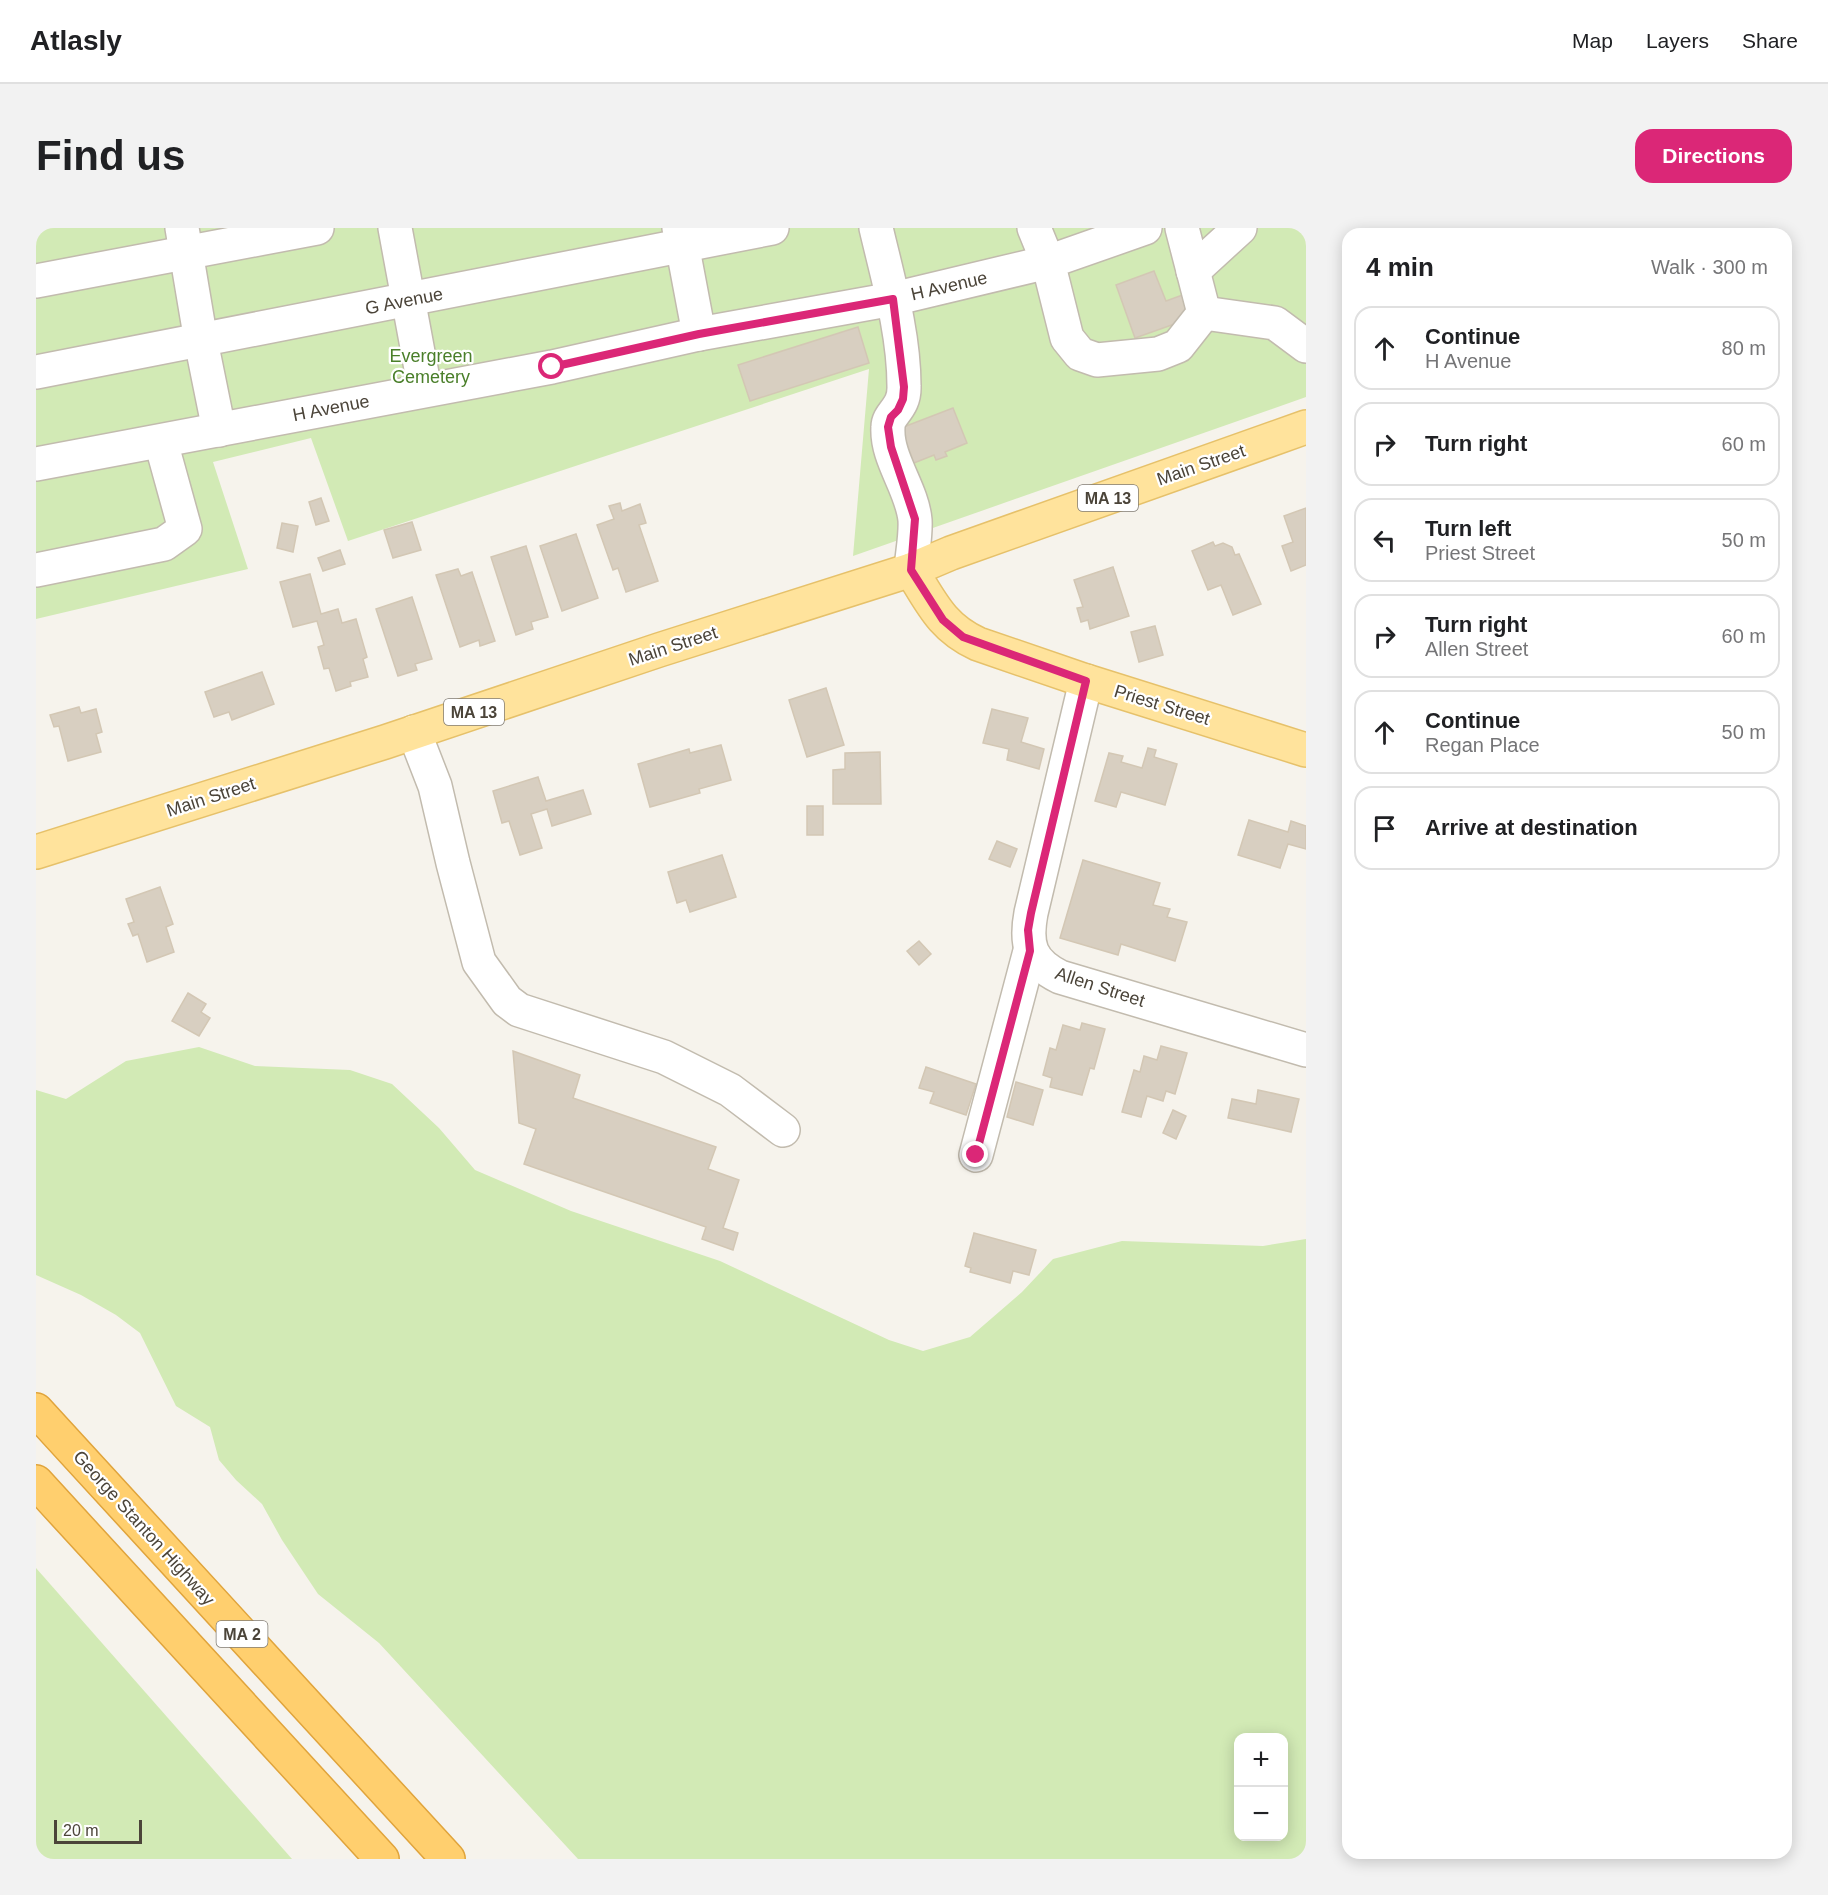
<!DOCTYPE html>
<meta charset="utf-8">
<style>
body{margin:0;font-family:Helvetica,sans-serif;background:#f2f2f2;color:#202124}
.controls{position:absolute;right:18px;bottom:18px;display:grid;overflow:hidden;border-radius:12px;box-shadow:0 3px 15px #0003}
.controls button{width:54px;height:54px;display:grid;place-items:center;padding:0;border:0;border-bottom:2px solid #e0e0e0;background:#fff;color:#202124;font:30px sans-serif}
.scale{position:absolute;left:18px;bottom:15px;width:88px;box-sizing:border-box;padding-left:6px;border:3px solid #4b4439;border-top:0;font-size:16px;line-height:21px;white-space:nowrap;color:#4b4439;-webkit-text-stroke:4px #fff;paint-order:stroke}
.stop{position:absolute;width:18px;height:18px;margin:-14px;border:4px solid #db2777;border-radius:50%;background:#fff}
.stop.end{background:#db2777;border-color:#fff;box-shadow:0 2px 6px #0008}
.list{margin:0;padding:0;list-style:none}
h2{display:flex;justify-content:space-between;align-items:center;height:78px;margin:0;padding:0 24px;font-size:26px}
h2 small{font-size:20px;font-weight:400;color:#757577}
.list li{display:grid;grid-template-columns:39px 1fr auto;gap:18px;align-items:center;box-sizing:border-box;height:84px;margin:0 12px 12px;padding:0 12px;border:2px solid #e0e0e0;border-radius:18px}
.list b{display:block;font-size:22px;white-space:nowrap}
.list p{margin:0;font-size:20px;white-space:nowrap;color:#757577}
.list em{font-size:20px;font-style:normal;color:#757577}
.icon{flex:none;width:33px;height:33px;fill:none;stroke:currentColor;stroke-width:2;stroke-linecap:round;stroke-linejoin:round}
.map{position:relative;flex:none;width:1270px;height:1631px;overflow:hidden;border-radius:18px}
header{display:flex;align-items:center;gap:36px;box-sizing:border-box;height:84px;padding:0 30px;background:#fff;border-bottom:2px solid #e0e0e0}
header strong{font-size:28px}
nav{display:flex;gap:33px;margin-inline-start:auto;font-size:21px}
.intro{display:flex;align-items:center;justify-content:space-between;box-sizing:border-box;height:144px;padding:0 36px}
h1{margin:0;font-size:42px}
.button{padding:15px 27px;border-radius:18px;background:#db2777;color:#fff;font-size:21px;font-weight:700}
main{display:flex;gap:36px;padding:0 36px}
aside{flex:1;background:#fff;border-radius:18px;box-shadow:0 3px 15px #0003}
.map>svg:first-child{display:block}
</style>
<header>
<strong>Atlasly</strong>
<nav><a>Map</a><a>Layers</a><a>Share</a></nav>
</header>
<div class="intro"><h1>Find us</h1><a class="button">Directions</a></div>
<main>
<div class="map">
<svg width="1270" height="1631" viewBox="0 0 1270 1631">
<rect width="100%" height="100%" fill="#f6f3ec"/>
<g fill="#d2eab5" fill-rule="evenodd">
<path d="M 0,0 L 1270,0 L 1270,169 L 817,328 L 833,141 L 312,313 L 275,210 L 177,234 L 212,341 L 0,391 Z"/>
<path d="M 163,819 L 219,838 L 314,842 L 356,856 L 403,900 L 439,942 L 535,983 L 684,1033 L 853,1112 L 887,1123 L 934,1109 L 986,1064 L 1017,1031 L 1086,1013 L 1227,1018 L 1270,1011 L 1270,1631 L 542,1631 L 343,1415 L 282,1366 L 246,1312 L 226,1276 L 200,1252 L 183,1232 L 174,1199 L 140,1178 L 104,1105 L 80,1087 L 45,1067 L 0,1047 L 0,862 L 30,871 L 90,833 ZM 1202,1510 L 1248,1510 L 1248,1608 L 1202,1608 Z"/>
<path d="M 0,1340 L 256,1631 L 0,1631 Z"/>
</g>
<g fill="#d8cfc1" stroke="#d3c7b4" stroke-width="1.5">
<path d="M 1118,43 L 1130,73 L 1152,65 L 1161,88 L 1099,110 L 1080,57 Z"/>
<path d="M 822,99 L 833,135 L 714,173 L 702,137 Z"/>
<path d="M 917,180 L 931,215 L 909,224 L 911,228 L 900,232 L 898,227 L 878,235 L 865,200 Z"/>
<path d="M 285,270 L 293,293 L 280,297 L 273,274 Z"/>
<path d="M 584,275 L 586,283 L 604,276 L 610,295 L 603,297 L 622,353 L 590,364 L 582,340 L 577,342 L 561,297 L 578,291 L 573,278 Z"/>
<path d="M 1270,280 L 1270,337 L 1255,343 L 1246,318 L 1257,314 L 1248,288 Z"/>
<path d="M 376,294 L 385,322 L 357,330 L 348,302 Z"/>
<path d="M 246,295 L 262,298 L 257,324 L 241,320 Z"/>
<path d="M 540,306 L 562,370 L 526,383 L 504,318 Z"/>
<path d="M 1177,314 L 1179,318 L 1187,315 L 1196,319 L 1199,327 L 1203,326 L 1225,376 L 1197,387 L 1185,357 L 1172,362 L 1156,323 Z"/>
<path d="M 490,318 L 512,389 L 495,394 L 497,401 L 480,407 L 455,329 Z"/>
<path d="M 304,322 L 309,336 L 287,343 L 282,330 Z"/>
<path d="M 1077,339 L 1093,388 L 1054,401 L 1052,392 L 1045,394 L 1041,380 L 1047,379 L 1038,352 Z"/>
<path d="M 422,341 L 425,348 L 436,344 L 459,413 L 444,418 L 443,412 L 424,419 L 400,347 Z"/>
<path d="M 274,346 L 285,386 L 302,381 L 306,395 L 320,391 L 331,429 L 327,431 L 332,449 L 314,454 L 315,458 L 300,463 L 293,440 L 288,441 L 282,419 L 288,417 L 281,393 L 257,399 L 244,354 Z"/>
<path d="M 376,369 L 396,431 L 379,436 L 381,442 L 362,448 L 340,381 Z"/>
<path d="M 1119,398 L 1127,427 L 1103,434 L 1095,404 Z"/>
<path d="M 226,444 L 238,476 L 196,492 L 193,484 L 178,489 L 169,464 Z"/>
<path d="M 790,460 L 808,517 L 771,529 L 753,472 Z"/>
<path d="M 43,479 L 45,485 L 60,481 L 66,504 L 60,506 L 65,524 L 32,533 L 23,498 L 18,499 L 14,487 Z"/>
<path d="M 956,481 L 992,490 L 985,514 L 1008,521 L 1003,541 L 971,532 L 973,521 L 947,515 Z"/>
<path d="M 685,517 L 695,552 L 663,561 L 664,565 L 614,579 L 602,536 L 653,521 L 654,525 Z"/>
<path d="M 1112,520 L 1120,522 L 1118,529 L 1141,536 L 1129,577 L 1085,564 L 1080,579 L 1059,573 L 1073,525 L 1087,528 L 1085,534 L 1106,540 Z"/>
<path d="M 844,524 L 845,576 L 797,576 L 797,542 L 809,541 L 809,525 Z"/>
<path d="M 502,549 L 510,573 L 547,562 L 555,586 L 516,598 L 511,581 L 495,586 L 506,620 L 484,627 L 473,593 L 466,595 L 457,563 Z"/>
<rect x="771" y="578" width="16" height="29"/>
<path d="M 1213,592 L 1252,604 L 1255,593 L 1270,598 L 1270,621 L 1252,616 L 1244,640 L 1202,627 Z"/>
<path d="M 961,613 L 981,621 L 974,639 L 953,631 Z"/>
<path d="M 686,627 L 700,669 L 654,684 L 650,672 L 641,675 L 632,644 Z"/>
<path d="M 1047,632 L 1124,655 L 1117,677 L 1134,681 L 1131,689 L 1151,694 L 1139,733 L 1085,716 L 1082,727 L 1024,710 Z"/>
<path d="M 124,659 L 137,696 L 130,699 L 138,724 L 111,734 L 102,706 L 97,708 L 92,696 L 98,694 L 90,671 Z"/>
<path d="M 883,713 L 895,726 L 883,737 L 871,723 Z"/>
<path d="M 152,765 L 170,776 L 165,784 L 174,790 L 163,808 L 136,793 Z"/>
<path d="M 1046,795 L 1069,801 L 1058,841 L 1054,840 L 1046,867 L 1014,859 L 1016,850 L 1007,847 L 1014,820 L 1020,822 L 1027,797 L 1044,802 Z"/>
<path d="M 1125,818 L 1151,825 L 1139,866 L 1130,863 L 1127,873 L 1111,868 L 1105,889 L 1086,884 L 1098,842 L 1104,844 L 1108,828 L 1121,832 Z"/>
<path d="M 477,823 L 544,847 L 537,870 L 680,919 L 672,941 L 703,952 L 687,1000 L 702,1005 L 697,1022 L 666,1011 L 670,999 L 488,936 L 500,901 L 483,895 Z"/>
<path d="M 890,839 L 940,856 L 930,887 L 894,875 L 898,864 L 883,860 Z"/>
<path d="M 980,854 L 1007,862 L 997,897 L 971,889 Z"/>
<path d="M 1222,862 L 1263,871 L 1255,904 L 1192,890 L 1196,871 L 1220,876 Z"/>
<path d="M 1137,882 L 1150,888 L 1140,911 L 1127,905 Z"/>
<path d="M 938,1005 L 1000,1022 L 993,1047 L 977,1043 L 974,1055 L 934,1044 L 935,1040 L 929,1038 Z"/>
</g>
<g fill="none" stroke-linecap="round" stroke-linejoin="round">
<g stroke="#c2bbae" stroke-width="36">
<g id="minor">
<path d="M 146,0 L 165,113 L 183,202"/>
<path d="M 359,0 L 389,162"/>
<path d="M 643,0 L 663,106"/>
<path d="M 840,0 C 852,51 868,105 868,158 C 869,181 852,185 852,199 C 850,231 876,260 879,292 C 880,308 876,326 875,342"/>
<path d="M 1109,0 L 1012,34 L 1031,110 L 1044,126 L 1061,132 L 1122,126 L 1142,118 L 1168,85"/>
<path d="M 1146,0 L 1168,85"/>
<path d="M 1157,43 L 1204,0"/>
<path d="M 0,53 L 281,0"/>
<path d="M 1168,85 L 1239,95 L 1270,118"/>
<path d="M 0,144 L 736,0"/>
<path d="M 0,236 L 516,139 L 663,106 L 857,71 L 1012,34 L 998,0"/>
<path d="M 0,342 L 128,316 L 149,301 L 125,214"/>
<path d="M 1050,453 L 995,685 C 989,717 994,734 1024,749 L 1270,822"/>
<path d="M 378,504 L 399,558 L 417,635 L 443,734 L 471,773 L 483,782 L 628,829 L 694,862 L 747,902"/>
<path d="M 940,927 L 994,723"/>
</g>
</g>
<g stroke="#e6c16a" stroke-width="36">
<g id="major">
<path d="M 875,342 C 895,374 906,400 942,416 L 1050,453 L 1270,522"/>
<path d="M 0,624 L 349,514 L 623,422 L 875,342 L 915,325 L 1270,199"/>
</g>
</g>
<g stroke="#e0a43c" stroke-width="36">
<g id="highway">
<path d="M 0,1182 L 412,1631"/>
<path d="M 0,1254 L 346,1631"/>
</g>
</g>
<use href="#minor" stroke="#fff" stroke-width="33"/>
<use href="#major" stroke="#ffe39c" stroke-width="33"/>
<use href="#highway" stroke="#ffcf6e" stroke-width="33"/>
</g>
<g fill="none" stroke-linecap="round" stroke-linejoin="round">
<path stroke="#db2777" stroke-width="8" d="M 516,139 L 663,106 L 857,71 L 868,159 L 867,171 L 862,182 L 855,189 L 852,199 L 855,219 L 879,291 L 875,342 L 907,392 L 927,409 L 1050,453 L 995,685 L 992,702 L 994,723 L 940,927"/>
</g>
<g text-anchor="middle" dominant-baseline="central" stroke-width="4.5" stroke-linejoin="round" paint-order="stroke">
<g fill="#fff" stroke="#817c74" stroke-width="1.5">
<rect x="1042" y="257" width="60" height="26" rx="4.5"/>
<rect x="408" y="471" width="60" height="26" rx="4.5"/>
<rect x="180.5" y="1393" width="51" height="26" rx="4.5"/>
</g>
<g font-size="16" font-weight="bold" fill="#4b4439">
<text x="1072" y="270">MA 13</text>
<text x="438" y="484">MA 13</text>
<text x="206" y="1406">MA 2</text>
</g>
<g font-size="18" fill="#4b4439" stroke="#fff">
<text transform="translate(913 58) rotate(-13)">H Avenue</text>
<text transform="translate(368 73) rotate(-11)">G Avenue</text>
<text transform="translate(295 180) rotate(-11)">H Avenue</text>
<text transform="translate(1165 237) rotate(-19)">Main Street</text>
<text transform="translate(637 418) rotate(-18)">Main Street</text>
<text transform="translate(1126 477) rotate(17)">Priest Street</text>
<text transform="translate(175 569) rotate(-18)">Main Street</text>
<text transform="translate(1064 759) rotate(18)">Allen Street</text>
<text transform="translate(108 1300) rotate(48)">George Stanton Highway</text>
</g>
<g font-size="18" fill="#4a7f2a" stroke="#fff">
<text x="395" y="128">Evergreen<tspan x="395" dy="21">Cemetery</tspan></text>
</g>
</g>
</svg>
<div class="controls">
<button>+</button>
<button>−</button>
</div>
<div class="scale">20 m</div>
<div class="stop" style="left:516px;top:139px"></div>
<div class="stop end" style="left:940px;top:927px"></div>
</div>
<aside>
<h2>4 min<small>Walk · 300 m</small></h2>
<ul class="list">
<li><svg class="icon" aria-label="ahead" viewBox="0 0 24 24"><path d="M12 20V5M6 11l6-6 6 6"/></svg><div><b>Continue</b><p>H Avenue</p></div><em>80 m</em></li>
<li><svg class="icon" aria-label="right" viewBox="0 0 24 24"><path d="M7 20v-9h11M14 6l5 5-5 5"/></svg><div><b>Turn right</b></div><em>60 m</em></li>
<li><svg class="icon" aria-label="left" viewBox="0 0 24 24"><path d="M17 20v-9H6M10 6l-5 5 5 5"/></svg><div><b>Turn left</b><p>Priest Street</p></div><em>50 m</em></li>
<li><svg class="icon" aria-label="right" viewBox="0 0 24 24"><path d="M7 20v-9h11M14 6l5 5-5 5"/></svg><div><b>Turn right</b><p>Allen Street</p></div><em>60 m</em></li>
<li><svg class="icon" aria-label="ahead" viewBox="0 0 24 24"><path d="M12 20V5M6 11l6-6 6 6"/></svg><div><b>Continue</b><p>Regan Place</p></div><em>50 m</em></li>
<li><svg class="icon" aria-label="arrive" viewBox="0 0 24 24"><path d="M6 21V4h12l-3 4 3 4H6"/></svg><div><b>Arrive at destination</b></div></li>
</ul>
</aside>
</main>
